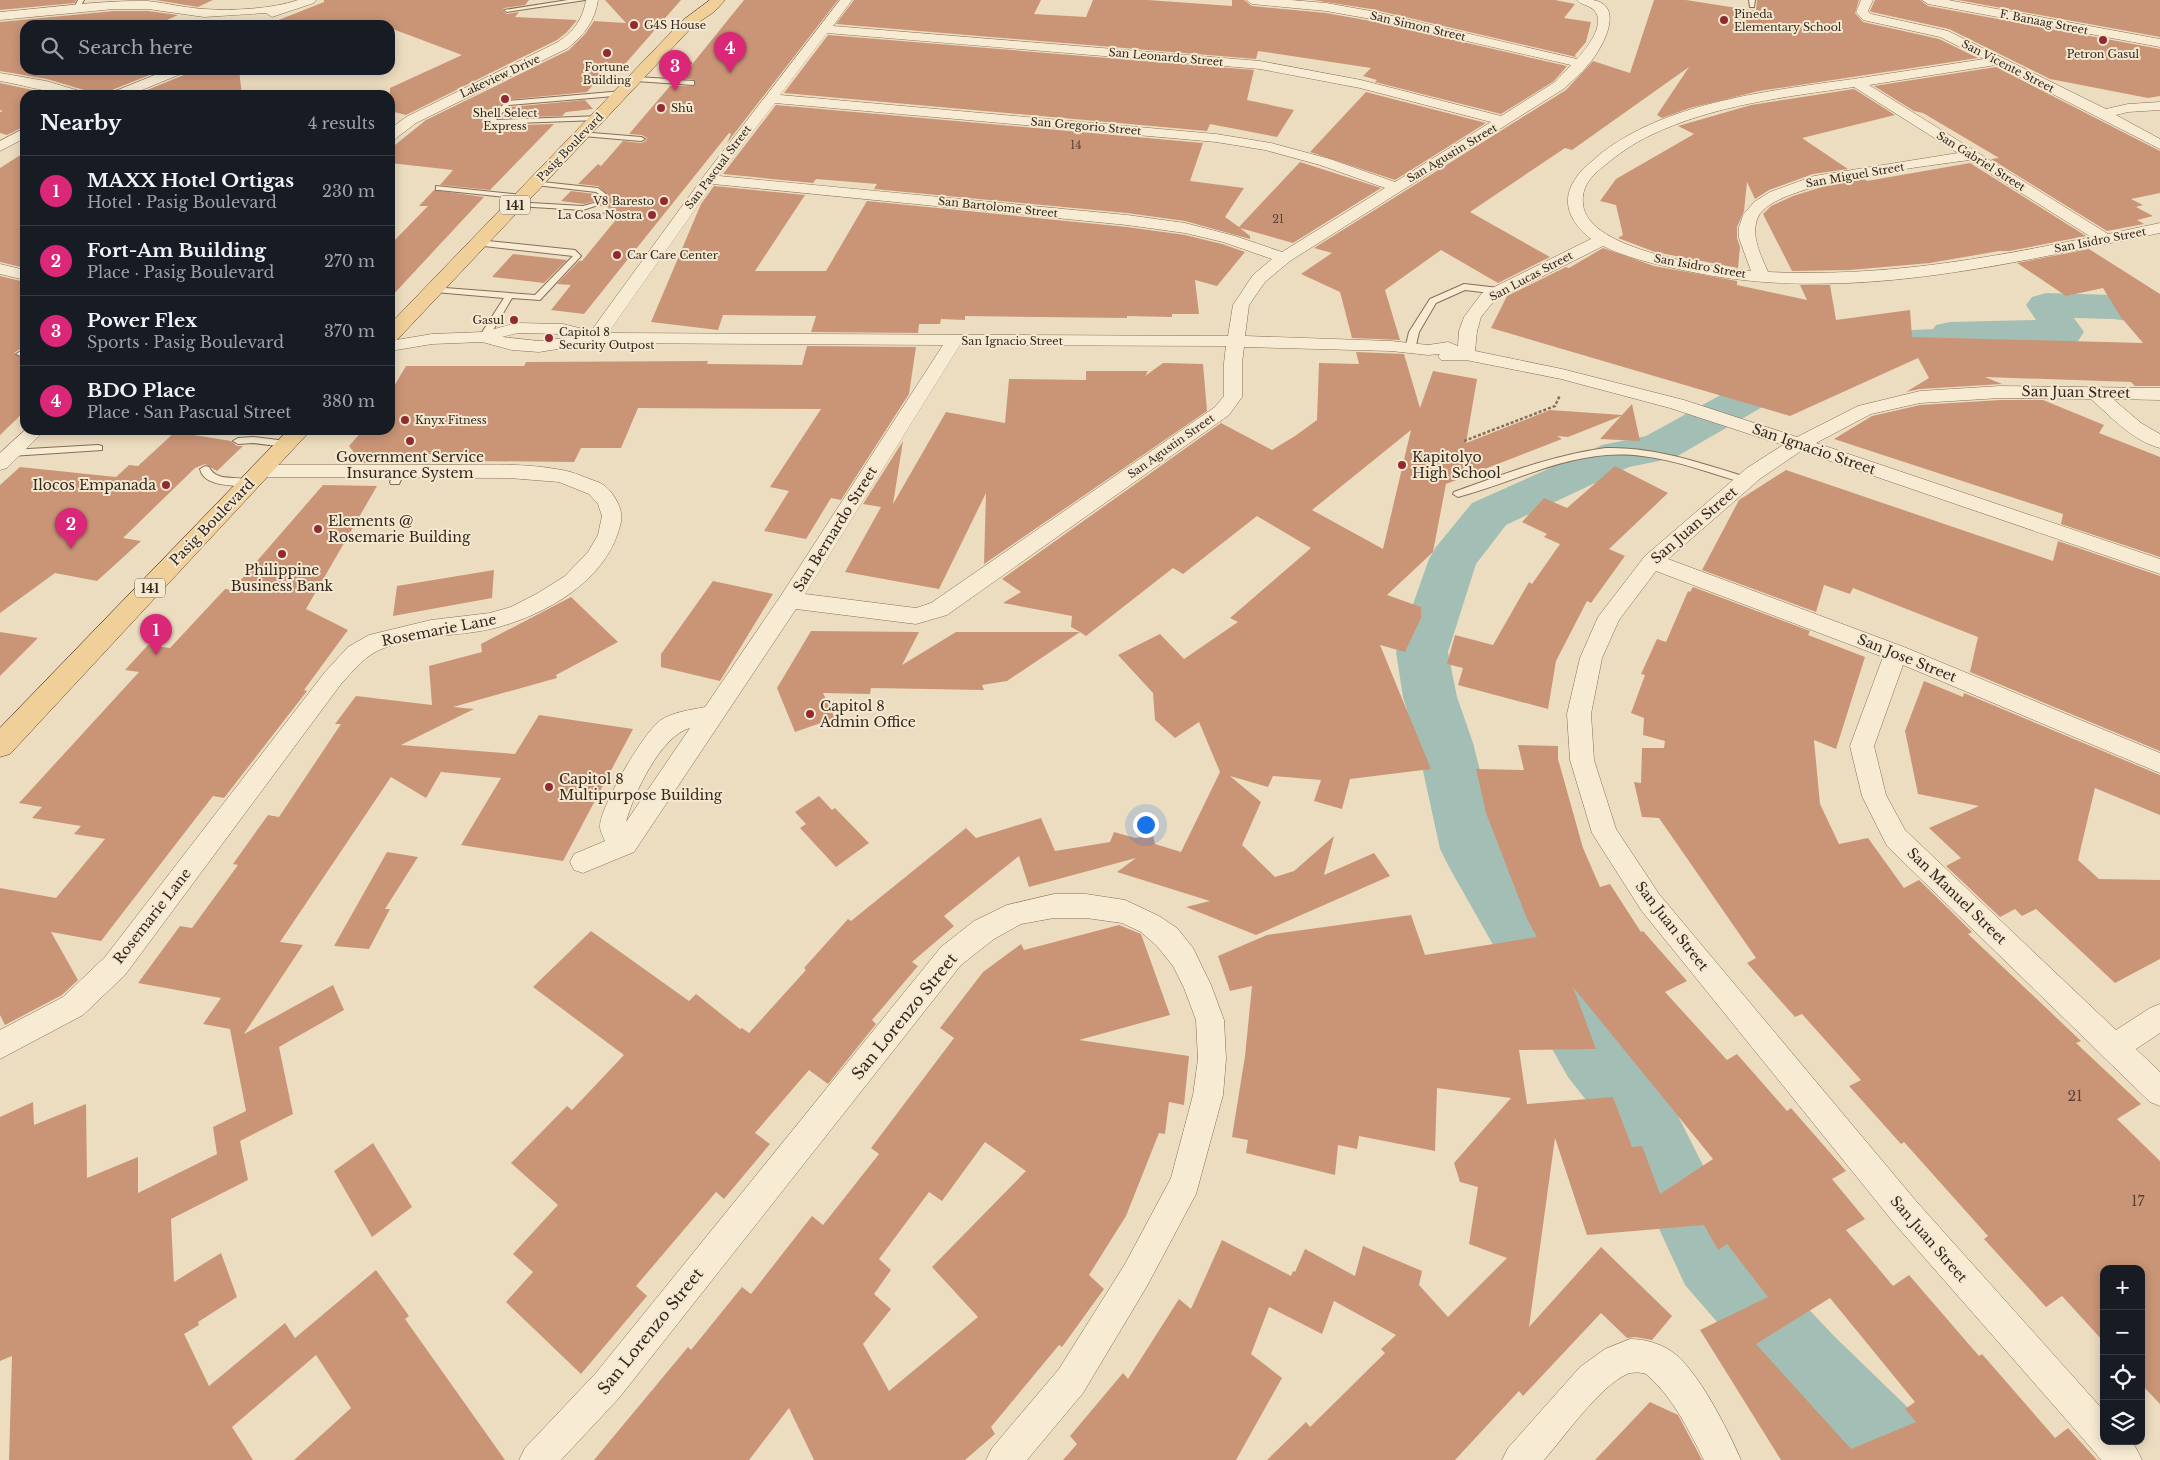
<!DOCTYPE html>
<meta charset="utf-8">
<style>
body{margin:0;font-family:"Libre Baskerville",serif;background:#242831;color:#f1f3f6}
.controls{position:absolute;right:15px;bottom:15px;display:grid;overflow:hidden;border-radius:10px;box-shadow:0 2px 12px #0003}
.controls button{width:45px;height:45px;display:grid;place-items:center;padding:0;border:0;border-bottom:1px solid #363941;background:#171b24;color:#f1f3f6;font:25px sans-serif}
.you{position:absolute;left:1145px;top:824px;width:18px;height:18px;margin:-12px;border:4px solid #fff;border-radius:50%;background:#1a73e8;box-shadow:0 0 0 8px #1a73e833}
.badge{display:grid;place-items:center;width:32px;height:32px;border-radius:50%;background:#db2777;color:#fff;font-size:16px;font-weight:700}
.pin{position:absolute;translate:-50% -41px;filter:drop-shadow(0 1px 2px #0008)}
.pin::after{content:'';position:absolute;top:26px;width:18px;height:15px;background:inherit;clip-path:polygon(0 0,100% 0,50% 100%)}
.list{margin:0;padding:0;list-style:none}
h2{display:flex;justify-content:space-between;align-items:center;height:65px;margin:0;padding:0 20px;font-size:21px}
h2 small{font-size:16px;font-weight:400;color:#9ea1a6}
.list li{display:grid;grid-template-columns:32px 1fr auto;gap:15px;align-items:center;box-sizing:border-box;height:70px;padding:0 20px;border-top:1px solid #363941}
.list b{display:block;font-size:19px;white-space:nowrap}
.list p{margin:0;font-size:16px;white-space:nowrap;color:#9ea1a6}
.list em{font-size:16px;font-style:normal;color:#9ea1a6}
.icon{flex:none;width:28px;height:28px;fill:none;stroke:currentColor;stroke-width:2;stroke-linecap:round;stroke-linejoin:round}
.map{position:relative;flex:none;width:2160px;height:1460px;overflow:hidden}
.search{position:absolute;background:#171b24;box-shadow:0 2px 12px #0003;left:20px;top:20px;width:375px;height:55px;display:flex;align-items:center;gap:12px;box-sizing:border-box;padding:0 18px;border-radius:15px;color:#9ea1a6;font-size:19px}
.panel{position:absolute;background:#171b24;box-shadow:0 2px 12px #0003;left:20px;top:90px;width:375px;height:345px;border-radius:15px}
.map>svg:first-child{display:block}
</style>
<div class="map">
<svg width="2160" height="1460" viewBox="0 0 2160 1460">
<rect width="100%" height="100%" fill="#edddc0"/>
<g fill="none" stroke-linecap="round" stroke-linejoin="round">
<path fill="#a3bfb5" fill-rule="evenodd" d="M 2046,293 L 2113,295 L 2160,301 L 2160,325 L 2113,319 L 2074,318 L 2084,332 L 2078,341 L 2064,344 L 1964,346 L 1961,350 L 1947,353 L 1862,357 L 1778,398 L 1674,458 L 1629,467 L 1506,525 L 1476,564 L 1448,652 L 1457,697 L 1473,743 L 1498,842 L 1616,1031 L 1667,1094 L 1737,1233 L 1834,1336 L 1932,1431 L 1944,1460 L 1846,1460 L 1778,1392 L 1685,1285 L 1619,1142 L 1568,1077 L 1449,867 L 1440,849 L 1417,743 L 1403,697 L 1396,652 L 1429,559 L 1436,547 L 1472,503 L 1602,445 L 1646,436 L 1748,380 L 1840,336 L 1854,333 L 1933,329 L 1936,325 L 1950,322 L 2036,320 L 2026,305 L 2032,297 Z"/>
</g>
<g fill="#ca9577" fill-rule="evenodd">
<path d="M 0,0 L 76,0 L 75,3 L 0,10 Z"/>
<path d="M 155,0 L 213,0 L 198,7 Z"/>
<path d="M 324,0 L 529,0 L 525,5 L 504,8 L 502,10 L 507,14 L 519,12 L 515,17 L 577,20 L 567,32 L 557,40 L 406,115 L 390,111 L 390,88 L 462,55 L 390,28 L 390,25 L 383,25 L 371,20 L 359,25 L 271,25 L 271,23 L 324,2 Z"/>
<path d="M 605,0 L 681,0 L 625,64 L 611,63 L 587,92 L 506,100 L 485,121 L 485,124 L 490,126 L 554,124 L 490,190 L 440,185 L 453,170 L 390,163 L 390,149 L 426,120 L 569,50 L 585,34 L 594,21 L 626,23 Z"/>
<path d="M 744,0 L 838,0 L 727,143 L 731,134 L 729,133 L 584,314 L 551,310 L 571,285 L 557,284 L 579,261 L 582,261 L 619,216 L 602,214 L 609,207 L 600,206 L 595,201 L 584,204 L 561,201 L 571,191 L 595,194 L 601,198 L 608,195 L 598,186 L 578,184 L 598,164 L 601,166 L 623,141 L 641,143 L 646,141 L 647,138 L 642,135 L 629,134 L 670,86 L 695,86 L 695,80 L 681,78 Z"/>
<path d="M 854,0 L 1041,0 L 1034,14 L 1086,17 L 1093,0 L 1148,0 L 1232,6 L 1232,0 L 1244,0 L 1252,6 L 1326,13 L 1371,21 L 1567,66 L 1554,81 L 1501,114 L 1375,82 L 1377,80 L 1363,76 L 1371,68 L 1258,51 L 1256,59 L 836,24 Z"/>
<path d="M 1313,0 L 1555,0 L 1575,4 L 1564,18 L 1591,22 L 1586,42 L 1575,55 L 1576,57 L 1371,9 Z"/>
<path d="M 1654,0 L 1686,0 L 1756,11 L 1757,0 L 1859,0 L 1855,13 L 1863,22 L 1939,39 L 1978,58 L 1759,91 L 1690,108 L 1662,118 L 1657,115 L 1689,67 L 1572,150 L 1565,148 L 1470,212 L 1550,257 L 1498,283 L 1441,250 L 1385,290 L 1400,340 L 1352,338 L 1340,292 L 1301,274 L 1332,253 L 1314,248 L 1566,90 L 1593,61 L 1630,73 Z"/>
<path d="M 1875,0 L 1920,0 L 1928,6 L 2160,49 L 2160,96 L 2148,98 L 2050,79 L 1949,29 L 1872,12 L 1870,11 Z"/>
<path d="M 1958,0 L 2160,0 L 2160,37 Z"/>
<path d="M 114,11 L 148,11 L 178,15 L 156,25 L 25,25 L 25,70 L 162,70 L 112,90 L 109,95 L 87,95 L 84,90 L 47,79 L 0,71 L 0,22 Z"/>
<path d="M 828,35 L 1254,70 L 1247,100 L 1294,110 L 1277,137 L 1210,124 L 1207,131 L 784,93 Z"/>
<path d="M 1996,67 L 2160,151 L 2160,193 L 2131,199 L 2143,205 L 2136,207 L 2153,216 L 2137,220 L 2144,224 L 2107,231 L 1991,159 L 1999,158 L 1923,113 L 1914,111 L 1874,86 Z"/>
<path d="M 187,70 L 239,70 L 242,95 L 135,95 L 184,75 Z"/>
<path d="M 0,83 L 42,92 L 61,95 L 25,95 L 25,126 L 7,135 L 0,133 L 0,112 L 3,111 L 0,110 Z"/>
<path d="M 1854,89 L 1895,115 L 1802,138 L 1848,169 L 1813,174 L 1769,190 L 1755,199 L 1747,182 L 1744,211 L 1737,227 L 1737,238 L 1740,247 L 1738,268 L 1655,252 L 1618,238 L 1623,235 L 1616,205 L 1600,201 L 1616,179 L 1694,134 L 1678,126 L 1751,105 Z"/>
<path d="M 1366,92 L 1486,123 L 1395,180 L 1310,152 Z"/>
<path d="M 585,100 L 593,109 L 566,112 L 562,116 L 500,118 L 510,107 Z"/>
<path d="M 776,105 L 1203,143 L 1190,181 L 1244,188 L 1225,217 L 1239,227 L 1300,162 L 1381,188 L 1293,243 L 1240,228 L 1250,236 L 1250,239 L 1185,221 L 1127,213 L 874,189 L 877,184 L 816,179 L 813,183 L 723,174 Z"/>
<path d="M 25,152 L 25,268 L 0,262 L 0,168 Z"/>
<path d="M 1970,163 L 2086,236 L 2009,251 L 1999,251 L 1930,263 L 1850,270 L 1792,271 L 1763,214 L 1771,206 L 1793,196 L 1822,187 L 1863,178 L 1867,181 Z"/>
<path d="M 714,186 L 805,195 L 755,271 L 826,271 L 867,201 L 1127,227 L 1185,235 L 1222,244 L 1245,252 L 1217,286 L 1195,280 L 1199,314 L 1172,314 L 1172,317 L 1127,316 L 1127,318 L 965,316 L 965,320 L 941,319 L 940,324 L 919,324 L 918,333 L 811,332 L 816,316 L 723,315 L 718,330 L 651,322 L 701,204 Z"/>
<path d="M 434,190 L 484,197 L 390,298 L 390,245 L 428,206 L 419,206 Z"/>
<path d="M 1603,248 L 1654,266 L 1737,281 L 1737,285 L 1807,300 L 1800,285 L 1830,285 L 1836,320 L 1910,310 L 1912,337 L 2143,343 L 2120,316 L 2103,288 L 2066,296 L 2017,263 L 2089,249 L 2160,294 L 2160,386 L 2135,386 L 2131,382 L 1985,377 L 2002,384 L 1920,389 L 1906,392 L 1929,378 L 1918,358 L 1790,416 L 1491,328 L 1507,296 L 1566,267 L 1569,268 Z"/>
<path d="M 513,254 L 567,260 L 544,283 L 492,277 Z"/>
<path d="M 0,276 L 25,282 L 25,350 L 20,349 L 14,353 L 25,360 L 25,411 L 0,435 Z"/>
<path d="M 807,346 L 916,347 L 909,394 L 841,500 L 831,498 L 806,539 L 764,531 L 789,491 L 770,487 L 821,409 L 638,408 L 621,448 L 581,448 L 574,462 L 471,461 L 475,454 L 396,454 L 391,463 L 362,463 L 349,446 L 363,430 L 390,430 L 390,393 L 406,366 L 524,366 L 526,362 L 708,361 L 707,364 L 802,365 Z"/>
<path d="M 1356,352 L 1404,354 L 1420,408 L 1433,371 L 1477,379 L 1466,443 L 1550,410 L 1622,415 L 1632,404 L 1640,441 L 1600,439 L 1621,416 L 1568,437 L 1557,436 L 1562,439 L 1446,484 L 1433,552 L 1387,595 L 1421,607 L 1421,618 L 1405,652 L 1380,645 L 1431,769 L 1350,779 L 1342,809 L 1314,801 L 1321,780 L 1273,776 L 1268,787 L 1230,776 L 1261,802 L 1242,845 L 1275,877 L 1294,871 L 1334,836 L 1324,875 L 1374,853 L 1390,876 L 1256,935 L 1186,907 L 1210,901 L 1117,872 L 1136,858 L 1029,887 L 1019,856 L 944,916 L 954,926 L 912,962 L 918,966 L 872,1020 L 876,1024 L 828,1084 L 809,1070 L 755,1133 L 770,1144 L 724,1199 L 716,1192 L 636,1286 L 647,1296 L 581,1374 L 506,1302 L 533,1272 L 513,1254 L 558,1205 L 511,1163 L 567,1106 L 572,1110 L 624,1055 L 533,987 L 591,931 L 689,1001 L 696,994 L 740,1029 L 742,1028 L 749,1033 L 806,970 L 804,968 L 848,919 L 851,921 L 966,828 L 976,838 L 1041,818 L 1055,851 L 1110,842 L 1114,832 L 1135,838 L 1153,835 L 1155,844 L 1181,852 L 1220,772 L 1199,722 L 1175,738 L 1155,720 L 1153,693 L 1118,655 L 1160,634 L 1184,659 L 1238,622 L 1230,618 L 1311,548 L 1257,516 L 1183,574 L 1173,568 L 1086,636 L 1080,632 L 1007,681 L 982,685 L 984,690 L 871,688 L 870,694 L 823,693 L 835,718 L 795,732 L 777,688 L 811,631 L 919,632 L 902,665 L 956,632 L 1080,632 L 1071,627 L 1072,616 L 1003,603 L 1021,592 L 1002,579 L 1221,423 L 1272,450 L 1295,436 L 1317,420 L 1319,363 L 1359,364 ZM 1411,430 L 1383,549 L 1312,510 Z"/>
<path d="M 1163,363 L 1203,364 L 1207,411 L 984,564 L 986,493 L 939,589 L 845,572 L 881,507 L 863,504 L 903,441 L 893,504 L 946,412 L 1005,423 L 1009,379 L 1086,380 L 1086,371 L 1148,371 L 1145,376 Z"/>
<path d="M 2000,400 L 2043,400 L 2104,425 L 2099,433 L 2160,457 L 2160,557 L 2061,524 L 2063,514 L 1834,439 L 1872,416 L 1920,405 Z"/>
<path d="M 175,432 L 231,441 L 237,446 L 243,446 L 217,471 L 205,464 L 195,468 L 123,538 L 141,541 L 97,581 L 55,573 L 0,613 L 0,485 L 20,467 L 116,477 L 129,465 L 138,466 Z"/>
<path d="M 1615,466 L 1668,493 L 1609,549 L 1625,556 L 1591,603 L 1587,601 L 1556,661 L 1548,709 L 1458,685 L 1463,668 L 1447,664 L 1455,635 L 1493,645 L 1529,582 L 1532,584 L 1560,544 L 1544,537 L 1547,534 L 1522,522 L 1544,498 L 1567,508 Z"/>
<path d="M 1786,470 L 2053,561 L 2058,541 L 2160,576 L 2160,751 L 1970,672 L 1978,637 L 1853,588 L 1850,594 L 1824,585 L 1816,612 L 1702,570 L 1739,500 Z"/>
<path d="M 323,485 L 377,486 L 306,609 L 348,630 L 304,690 L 307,691 L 224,798 L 213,796 L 101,941 L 51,932 L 78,980 L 62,995 L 5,1025 L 0,1015 L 0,888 L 56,898 L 105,839 L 74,834 L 81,826 L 32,818 L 42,807 L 19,803 L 139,672 L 125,670 L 148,645 L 170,648 L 225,589 L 232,590 Z"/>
<path d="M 494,570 L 492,598 L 393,616 L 397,586 Z"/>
<path d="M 713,581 L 773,594 L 720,681 L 661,667 L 661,654 Z"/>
<path d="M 1693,587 L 1810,631 L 1808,635 L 1865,657 L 1836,749 L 1814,740 L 1820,804 L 1839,844 L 1868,838 L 1904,888 L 1919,880 L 1972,932 L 1968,934 L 2081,1041 L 2076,1043 L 2141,1104 L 2117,1119 L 2160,1161 L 2160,1404 L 2141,1384 L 2141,1269 L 2104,1269 L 2104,1342 L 2062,1296 L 2046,1307 L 1984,1239 L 1988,1236 L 1904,1142 L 1901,1144 L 1849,1086 L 1861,1080 L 1802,1014 L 1795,1017 L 1747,963 L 1756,958 L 1659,818 L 1642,817 L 1634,782 L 1641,783 L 1642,748 L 1664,748 L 1665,741 L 1643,735 L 1644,718 L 1631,713 L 1645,675 L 1641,674 L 1657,639 L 1666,642 L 1688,591 L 1690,592 Z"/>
<path d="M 571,597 L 618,642 L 556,675 L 557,678 L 453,707 L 474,709 L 401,745 L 515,754 L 539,715 L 633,729 L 563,861 L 461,845 L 501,778 L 441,772 L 426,798 L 391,777 L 280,942 L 303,945 L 244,1034 L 333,985 L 344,1010 L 279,1047 L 293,1114 L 240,1141 L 248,1180 L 171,1219 L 174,1282 L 221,1253 L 237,1297 L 198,1322 L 199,1325 L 184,1334 L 209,1386 L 285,1323 L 295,1338 L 376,1270 L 409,1316 L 405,1319 L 505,1460 L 294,1460 L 351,1408 L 316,1355 L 232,1427 L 253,1460 L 9,1460 L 12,1356 L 0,1361 L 0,1117 L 33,1102 L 34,1125 L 86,1104 L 87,1178 L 138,1157 L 138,1193 L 217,1154 L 213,1127 L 246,1111 L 230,1029 L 203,1024 L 221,998 L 138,983 L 180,926 L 192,928 L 238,865 L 233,864 L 268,815 L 279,817 L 341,724 L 335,724 L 356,696 L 432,705 L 429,666 L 482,652 L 481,644 Z"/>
<path d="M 0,632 L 38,638 L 0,676 Z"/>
<path d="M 1924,681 L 1963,697 L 1964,693 L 2160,775 L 2160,815 L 2095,788 L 2078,860 L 2099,879 L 2160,880 L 2160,959 L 2115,983 L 2036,909 L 2022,916 L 2015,909 L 2000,917 L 1946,866 L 1961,858 L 1929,828 L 1979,806 L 1918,794 L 1905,731 Z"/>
<path d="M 1518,745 L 1558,746 L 1558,759 L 1583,848 L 1600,887 L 1610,884 L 1641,932 L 1643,931 L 1687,981 L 1665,992 L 1727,1060 L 1737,1054 L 1787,1111 L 1791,1108 L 1846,1171 L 1832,1179 L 1865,1219 L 1846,1230 L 1893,1286 L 1909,1275 L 1979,1356 L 1982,1354 L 2055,1438 L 2068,1428 L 2097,1460 L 1781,1460 L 1700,1330 L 1768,1297 L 1727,1244 L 1718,1250 L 1704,1225 L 1587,1235 L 1555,1138 L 1529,1327 L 1601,1247 L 1672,1316 L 1652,1340 L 1635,1337 L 1627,1338 L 1601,1313 L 1523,1396 L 1519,1391 L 1455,1460 L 1267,1460 L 1306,1422 L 1310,1427 L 1385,1353 L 1381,1349 L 1396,1335 L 1334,1301 L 1322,1334 L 1269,1307 L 1251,1354 L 1282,1378 L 1236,1460 L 1063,1460 L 1077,1444 L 1070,1436 L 1123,1373 L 1128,1379 L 1179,1299 L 1191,1309 L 1222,1240 L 1291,1276 L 1293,1271 L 1295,1272 L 1305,1249 L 1355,1276 L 1363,1246 L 1422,1271 L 1419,1285 L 1448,1317 L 1507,1258 L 1469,1244 L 1478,1187 L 1460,1182 L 1454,1163 L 1511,1098 L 1437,1088 L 1435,1151 L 1359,1136 L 1357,1149 L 1338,1145 L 1335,1175 L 1246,1153 L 1248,1140 L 1232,1137 L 1245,1056 L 1252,986 L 1230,991 L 1218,956 L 1267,935 L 1411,915 L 1425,955 L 1537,937 L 1527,919 L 1486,813 L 1476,769 L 1524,770 ZM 1573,987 L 1713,1159 L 1660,1194 L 1642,1146 L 1632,1147 L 1613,1097 L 1527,1104 L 1519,1050 L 1596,1049 ZM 1830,1298 L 1915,1402 L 1905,1409 L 1916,1422 L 1851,1449 L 1756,1344 Z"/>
<path d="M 819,796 L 832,810 L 835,808 L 869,843 L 836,867 L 800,828 L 806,824 L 795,812 Z"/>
<path d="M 387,852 L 418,857 L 385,909 L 390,909 L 369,949 L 334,946 Z"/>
<path d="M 1119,925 L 1141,934 L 1170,1015 L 1079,1040 L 1189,1056 L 1184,1105 L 1169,1102 L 1165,1134 L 1159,1133 L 1126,1216 L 1089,1275 L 1104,1289 L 1062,1347 L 1059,1345 L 991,1427 L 995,1434 L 965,1460 L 814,1460 L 789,1408 L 749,1460 L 594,1460 L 688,1347 L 691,1350 L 742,1287 L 751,1294 L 812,1216 L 823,1225 L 879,1154 L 871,1148 L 954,1038 L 940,1028 L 983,972 L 1021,944 L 1024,950 ZM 985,1142 L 1026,1171 L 932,1267 L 978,1317 L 889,1391 L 863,1344 L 891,1309 L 874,1294 L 891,1270 L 879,1259 L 929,1192 L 942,1201 Z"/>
<path d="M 373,1143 L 412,1207 L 372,1237 L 334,1171 Z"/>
<path d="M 1650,1402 L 1678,1415 L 1702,1460 L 1595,1460 Z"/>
</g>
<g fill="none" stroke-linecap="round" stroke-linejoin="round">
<g stroke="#856e59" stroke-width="2">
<g id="service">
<path d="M 78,0 L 84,0 L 79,9 L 77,10 L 74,8 Z"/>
<path d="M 568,0 L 585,0 L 507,12 L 504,10 Z"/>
<path d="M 1749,0 L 1755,0 L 1754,7 L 1750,7 Z"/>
<path d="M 688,61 L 691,63 L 677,80 L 694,81 L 694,85 L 636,81 L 632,79 L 636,77 L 670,79 Z"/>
<path d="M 623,91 L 627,93 L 626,95 L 509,105 L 496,120 L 602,116 L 602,120 L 599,120 L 490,124 L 486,122 L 507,101 Z"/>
<path d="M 580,132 L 641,137 L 645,139 L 641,141 L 583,136 L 579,134 Z"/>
<path d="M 533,181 L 598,188 L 606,194 L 602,196 L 596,192 L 536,185 L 533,185 Z"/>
<path d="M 436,186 L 523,195 L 527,197 L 523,199 L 439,190 L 436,190 Z"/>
<path d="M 513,202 L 583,206 L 594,203 L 598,205 L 583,210 L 516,206 L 512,204 Z"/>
<path d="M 478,240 L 575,250 L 581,256 L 540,300 L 512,298 L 489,337 L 484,340 L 479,337 L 504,298 L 435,292 L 431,289 L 432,287 L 535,295 L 573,256 L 475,245 L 474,243 Z"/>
<path d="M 1464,284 L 1499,288 L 1503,291 L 1499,294 L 1465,290 L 1436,303 L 1419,332 L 1416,345 L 1411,348 L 1408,347 L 1406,345 L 1409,332 L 1430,299 Z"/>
<path d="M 21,351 L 25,352 L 25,358 L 16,354 Z"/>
<path d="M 253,437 L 286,441 L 291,444 L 286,447 L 253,443 L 238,444 L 233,441 L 238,438 Z"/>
<path d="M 98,445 L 102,446 L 102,450 L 11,456 L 6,453 L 11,450 Z"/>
<path d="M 1606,448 C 1656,447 1701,463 1749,478 L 1750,480 L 1745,483 C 1711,474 1678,460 1642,456 C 1576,447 1519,481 1458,497 L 1453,494 L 1454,492 C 1504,474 1553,455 1606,448 Z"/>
<path d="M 205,466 L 209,467 C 218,485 241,472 253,484 L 248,487 C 233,485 204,487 200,469 Z"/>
<path d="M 400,468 L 405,471 L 399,484 L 391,484 L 390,482 L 396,469 Z"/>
</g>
</g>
<g stroke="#856e59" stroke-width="1">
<g id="minor">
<path d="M 298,0 L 316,0 L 314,3 L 272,17 L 266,13 L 204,17 L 148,9 L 114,9 L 0,20 L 0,12 C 48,8 99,0 148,1 C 167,3 185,8 204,9 C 232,11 272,9 298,0 Z"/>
<path d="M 586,0 L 598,0 C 595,21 584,35 568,48 L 416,123 L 395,139 L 390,140 L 390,129 L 406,117 L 558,42 C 574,31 583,19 586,0 Z"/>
<path d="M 840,0 L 852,0 L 833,26 L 1260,61 L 1361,80 L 1501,116 L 1555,82 L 1571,65 L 1371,19 L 1326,11 L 1252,4 L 1246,0 L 1291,0 L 1326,3 L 1371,11 L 1577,59 C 1586,49 1607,24 1594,10 C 1589,5 1581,5 1577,0 C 1582,0 1588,0 1593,0 C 1628,6 1599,54 1587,66 C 1581,73 1572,81 1565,88 L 1290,261 L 1265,282 L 1249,305 L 1245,336 L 1391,341 L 1428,345 L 1448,342 L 1458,346 L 1459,331 L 1464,317 L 1482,293 L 1591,239 C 1571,223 1559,202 1576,178 C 1582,168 1592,162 1600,154 C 1669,100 1776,90 1860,78 C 1901,72 1943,65 1984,59 L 1940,37 L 1863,20 L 1856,12 L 1861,0 L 1873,0 L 1868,11 L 1871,14 L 1948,31 L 2106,109 L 2128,104 L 2160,102 L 2160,110 L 2128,112 L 2116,115 L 2160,139 L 2160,149 L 1996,65 L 1869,85 L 2108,234 L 2160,223 L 2160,233 C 2005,264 1845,305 1687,271 C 1659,265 1629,259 1603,246 L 1494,301 L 1481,317 L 1477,331 L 1475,351 L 1562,369 L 1684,400 L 1797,437 L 1858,406 L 1920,391 L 2000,386 L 2160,388 L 2160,400 L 2113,399 L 2141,423 L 2160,434 L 2160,448 C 2133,441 2111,417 2091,399 L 2000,398 L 1920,403 L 1871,414 L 1816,443 L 2160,559 L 2160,574 L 1801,451 L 1761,478 L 1668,559 L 1904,647 L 2160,753 L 2160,773 L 1903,665 L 1874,746 L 1886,795 L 1905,830 L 2116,1030 L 2150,1008 L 2160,1004 L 2160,1033 L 2136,1049 L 2160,1072 L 2160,1106 L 2150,1102 L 1887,846 L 1862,796 L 1850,746 L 1883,657 L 1656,571 L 1619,620 L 1602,658 L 1591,714 L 1594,760 L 1616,829 L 1659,894 L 1916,1201 L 2104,1411 L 2104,1441 L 2131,1441 L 2136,1448 L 2142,1460 L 2101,1460 L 2092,1449 L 1894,1223 L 1641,910 L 1592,833 L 1570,760 L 1567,714 L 1580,658 L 1598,617 L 1645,556 L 1747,468 L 1783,445 L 1670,408 L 1561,379 L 1466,360 L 1441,360 L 1438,356 L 1440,354 L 1428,355 L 1391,351 L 1244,347 L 1242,363 L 1242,397 L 1229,415 L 947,615 L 916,624 L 796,609 L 634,852 L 583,873 L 574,870 L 570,862 L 574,854 L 605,841 C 603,836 600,832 600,826 C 600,807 644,731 661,720 C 673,712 690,710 705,707 L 782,594 L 943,345 L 595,343 L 539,352 L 512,350 L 482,342 L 432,344 L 390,351 L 390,341 L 432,334 L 483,332 L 517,323 L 563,324 L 591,331 L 704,176 ZM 827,33 L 1260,69 L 1360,88 L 1491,122 L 1395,182 L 1330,159 L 1271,143 L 1216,134 L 780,95 ZM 1854,87 L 1958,153 L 1814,176 L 1770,192 L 1754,202 L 1743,215 L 1739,227 L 1739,238 L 1751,271 C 1713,267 1587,251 1583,204 C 1581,187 1591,176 1604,166 C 1618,154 1634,143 1651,135 C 1714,105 1785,97 1854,87 ZM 775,103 L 1216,142 L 1265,150 L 1320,165 L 1385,188 L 1282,252 L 1235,236 L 1185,223 L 1127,215 L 719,176 ZM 1969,160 L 2091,237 C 1980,260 1881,277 1768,272 C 1761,255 1750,236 1758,217 C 1774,182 1930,166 1969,160 ZM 713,184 L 1127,225 L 1185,233 L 1223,242 L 1272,259 L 1253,275 L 1233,305 L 1228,336 L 608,333 ZM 518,333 L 562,334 L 573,337 L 539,341 L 502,337 ZM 960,345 L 1226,346 L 1224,363 L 1224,396 L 1215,407 L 931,603 L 916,608 L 805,594 ZM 690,728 L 626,822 C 633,795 661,735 690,728 Z"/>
<path d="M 1922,0 L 1948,0 L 2160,39 L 2160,47 L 1928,4 Z"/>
<path d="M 167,70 L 185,70 L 183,73 L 130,95 L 111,95 L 113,92 Z"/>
<path d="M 0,73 L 46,81 L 83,92 L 85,95 C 56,95 28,86 0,81 Z"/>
<path d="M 25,128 L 25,138 L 0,151 L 0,141 Z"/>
<path d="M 0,264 L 25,270 L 25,280 L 0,274 Z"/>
<path d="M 25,430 L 45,430 L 7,468 L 0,470 L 0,453 Z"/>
<path d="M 260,465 C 317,465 373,465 430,465 C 471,465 522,462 562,470 C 574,472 586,478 598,482 C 611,487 624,508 621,522 C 609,580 545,616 491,629 C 456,637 418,634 384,648 C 365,655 354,670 341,684 L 125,975 L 83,1015 L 0,1059 L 0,1030 L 63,997 L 105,957 L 325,672 L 348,647 L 369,635 L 431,620 L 490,613 L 511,607 L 538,593 L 565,576 L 588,552 L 598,535 L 602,516 L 598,504 L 589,494 L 559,482 L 509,478 L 260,477 L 253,476 L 250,471 L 253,466 Z"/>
<path d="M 1054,894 L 1086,894 L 1125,900 L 1159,916 L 1177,928 L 1193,948 L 1211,985 L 1224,1020 L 1226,1059 L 1223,1095 L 1196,1194 L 1147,1286 L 1083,1393 L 1027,1460 L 986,1460 L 992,1448 L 1059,1369 L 1125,1264 L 1171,1178 L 1193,1095 L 1198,1059 L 1196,1020 L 1184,988 L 1173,966 L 1157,946 L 1141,932 L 1122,923 L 1086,918 L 1054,918 L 1021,924 L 994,939 L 961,965 L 619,1398 L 561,1460 L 519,1460 L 525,1448 L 595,1374 L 941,947 L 974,921 L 1007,905 Z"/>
<path d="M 1630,1339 C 1644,1339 1659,1343 1671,1351 C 1697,1368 1728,1430 1741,1460 L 1704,1460 C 1688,1429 1673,1397 1646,1374 C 1641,1372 1632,1372 1627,1374 C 1599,1387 1565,1436 1544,1460 L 1502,1460 L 1508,1448 L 1580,1367 L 1605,1349 Z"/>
</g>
</g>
<g stroke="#533d2d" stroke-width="1">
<g id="primary">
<path d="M 710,0 L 725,0 L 714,12 L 693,26 L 397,340 L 390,342 L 390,324 L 683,20 Z"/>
<path d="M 288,430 L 311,430 L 10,754 L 0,757 L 0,728 Z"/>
</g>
</g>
<path stroke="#856e59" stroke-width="2.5" stroke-dasharray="3 2" stroke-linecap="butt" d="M 1464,441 L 1555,406 L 1560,395"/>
<use href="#service" fill="#f8ebd3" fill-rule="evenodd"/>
<use href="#minor" fill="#f8ebd3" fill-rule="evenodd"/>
<use href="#primary" fill="#f0d098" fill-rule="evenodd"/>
</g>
<g fill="#932a31" stroke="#f4e8d0" stroke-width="2">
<circle cx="1724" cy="20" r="5"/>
<circle cx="634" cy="25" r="5"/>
<circle cx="2103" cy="40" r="5"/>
<circle cx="607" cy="53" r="5"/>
<circle cx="505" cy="99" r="5"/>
<circle cx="661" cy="108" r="5"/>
<circle cx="664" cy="201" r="5"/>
<circle cx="652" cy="215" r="5"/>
<circle cx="617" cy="255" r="5"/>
<circle cx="514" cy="320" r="5"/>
<circle cx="549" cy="338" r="5"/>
<circle cx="405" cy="420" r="5"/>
<circle cx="410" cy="441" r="5"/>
<circle cx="1402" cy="465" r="5"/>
<circle cx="166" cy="485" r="5"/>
<circle cx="318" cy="529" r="5"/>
<circle cx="282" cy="554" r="5"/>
<circle cx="810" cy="714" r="5"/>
<circle cx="549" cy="787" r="5"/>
</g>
<g text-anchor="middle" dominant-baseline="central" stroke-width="4" stroke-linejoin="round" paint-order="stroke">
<g font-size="11" fill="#35271d" stroke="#f4e8d0" text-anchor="start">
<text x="1734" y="14">Pineda<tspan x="1734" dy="13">Elementary School</tspan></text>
<text x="644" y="25">G4S House</text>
<text x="2103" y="54" text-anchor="middle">Petron Gasul</text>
<text x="607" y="67" text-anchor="middle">Fortune<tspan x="607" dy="13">Building</tspan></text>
<text x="671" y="108">Shū</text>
<text x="505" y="113" text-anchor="middle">Shell Select<tspan x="505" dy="13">Express</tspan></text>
<text x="654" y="201" text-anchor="end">V8 Baresto</text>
<text x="642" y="215" text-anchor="end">La Cosa Nostra</text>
<text x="627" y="255">Car Care Center</text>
<text x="504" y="320" text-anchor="end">Gasul</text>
<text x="559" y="332">Capitol 8<tspan x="559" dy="13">Security Outpost</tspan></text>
<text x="415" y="420">Knyx Fitness</text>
</g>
<g font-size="11" fill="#35271d" stroke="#f4e8d0">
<text transform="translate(2044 22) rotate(11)">F. Banaag Street</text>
<text transform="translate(1418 26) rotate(13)">San Simon Street</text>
<text transform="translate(1166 57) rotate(5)">San Leonardo Street</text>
<text transform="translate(2008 66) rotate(27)">San Vicente Street</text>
<text transform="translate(500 76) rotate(-25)">Lakeview Drive</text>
<text transform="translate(1086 126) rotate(5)">San Gregorio Street</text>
<text transform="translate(570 147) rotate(-46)">Pasig Boulevard</text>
<text transform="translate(1452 153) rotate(-31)">San Agustin Street</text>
<text transform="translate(1981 161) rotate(32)">San Gabriel Street</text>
<text transform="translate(718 167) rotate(-53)">San Pascual Street</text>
<text transform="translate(1855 175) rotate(-10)">San Miguel Street</text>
<text transform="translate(998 207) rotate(6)">San Bartolome Street</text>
<text transform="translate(2100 240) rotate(-11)">San Isidro Street</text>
<text transform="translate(1700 266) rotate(10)">San Isidro Street</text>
<text transform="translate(1531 276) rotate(-28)">San Lucas Street</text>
<text x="1012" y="341">San Ignacio Street</text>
<text transform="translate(1171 446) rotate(-35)">San Agustin Street</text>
</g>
<g font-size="11" fill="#5a4234">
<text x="1076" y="145">14</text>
<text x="1278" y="219">21</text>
</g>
<g fill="#f4e8d0" stroke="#6e6153" stroke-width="1">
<rect x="500" y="195.5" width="30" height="19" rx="4"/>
<rect x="135" y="578.5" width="30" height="19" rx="4"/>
</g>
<g font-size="12" font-weight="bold" fill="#35271d">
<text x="515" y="205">141</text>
<text x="150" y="588">141</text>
</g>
<g font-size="14" fill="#35271d" stroke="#f4e8d0">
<text transform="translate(2076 392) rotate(1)">San Juan Street</text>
<text transform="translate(1814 449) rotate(19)">San Ignacio Street</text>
<text transform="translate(212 522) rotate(-46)">Pasig Boulevard</text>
<text transform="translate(1694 525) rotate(-41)">San Juan Street</text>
<text transform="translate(835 529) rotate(-58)">San Bernardo Street</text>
<text transform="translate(439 630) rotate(-11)">Rosemarie Lane</text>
<text transform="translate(1907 658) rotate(22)">San Jose Street</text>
<text transform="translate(1957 896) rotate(44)">San Manuel Street</text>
<text transform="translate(152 916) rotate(-52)">Rosemarie Lane</text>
<text transform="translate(1672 926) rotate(52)">San Juan Street</text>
<text transform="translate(1929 1239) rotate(49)">San Juan Street</text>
</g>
<g font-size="14" fill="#35271d" stroke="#f4e8d0" text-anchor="start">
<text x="410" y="457" text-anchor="middle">Government Service<tspan x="410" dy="16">Insurance System</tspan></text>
<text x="1412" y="457">Kapitolyo<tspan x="1412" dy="16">High School</tspan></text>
<text x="156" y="485" text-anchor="end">Ilocos Empanada</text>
<text x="328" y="521">Elements @<tspan x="328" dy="16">Rosemarie Building</tspan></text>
<text x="282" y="570" text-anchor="middle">Philippine<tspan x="282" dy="16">Business Bank</tspan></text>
<text x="820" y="706">Capitol 8<tspan x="820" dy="16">Admin Office</tspan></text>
<text x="559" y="779">Capitol 8<tspan x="559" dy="16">Multipurpose Building</tspan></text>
</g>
<g font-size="14" fill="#5a4234">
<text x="2075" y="1096">21</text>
<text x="2138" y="1201">17</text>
</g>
<g font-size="16" fill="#35271d" stroke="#f4e8d0">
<text transform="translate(904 1016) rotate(-51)">San Lorenzo Street</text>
<text transform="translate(650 1331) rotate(-51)">San Lorenzo Street</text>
</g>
</g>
</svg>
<div class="controls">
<button>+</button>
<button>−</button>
<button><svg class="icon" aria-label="locate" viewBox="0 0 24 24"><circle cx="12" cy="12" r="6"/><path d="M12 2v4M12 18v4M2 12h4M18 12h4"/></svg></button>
<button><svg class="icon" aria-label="layers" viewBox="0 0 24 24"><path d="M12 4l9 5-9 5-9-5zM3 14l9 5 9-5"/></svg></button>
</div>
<div class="you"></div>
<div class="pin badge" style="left:156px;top:655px">1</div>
<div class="pin badge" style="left:71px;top:549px">2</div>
<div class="pin badge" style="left:675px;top:91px">3</div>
<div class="pin badge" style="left:730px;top:73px">4</div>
<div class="search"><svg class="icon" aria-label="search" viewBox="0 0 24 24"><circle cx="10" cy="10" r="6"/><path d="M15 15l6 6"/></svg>Search here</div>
<section class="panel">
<h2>Nearby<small>4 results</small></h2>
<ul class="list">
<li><span class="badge">1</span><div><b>MAXX Hotel Ortigas</b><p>Hotel · Pasig Boulevard</p></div><em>230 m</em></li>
<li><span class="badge">2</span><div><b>Fort-Am Building</b><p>Place · Pasig Boulevard</p></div><em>270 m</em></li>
<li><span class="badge">3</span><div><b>Power Flex</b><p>Sports · Pasig Boulevard</p></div><em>370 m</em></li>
<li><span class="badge">4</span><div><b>BDO Place</b><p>Place · San Pascual Street</p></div><em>380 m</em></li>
</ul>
</section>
</div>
